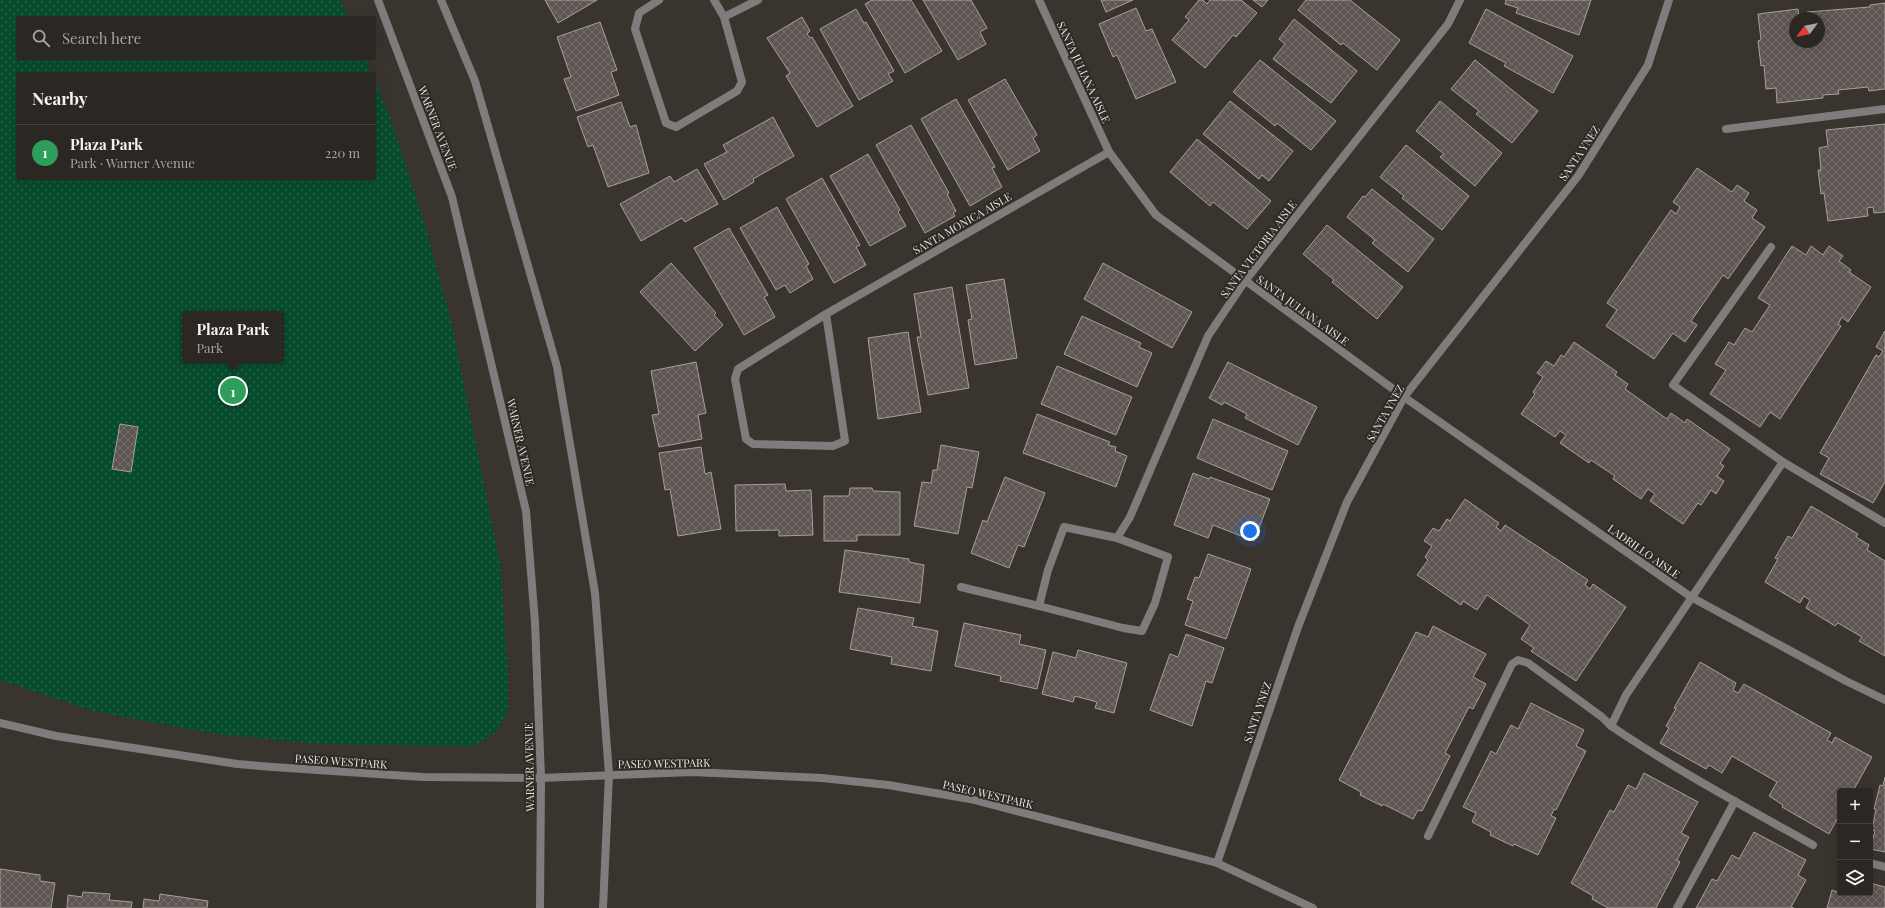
<!DOCTYPE html>
<meta charset="utf-8">
<style>
body{margin:0;font-family:"Playfair Display",serif;background:#37332f;color:#f1f3f6}
.controls{position:absolute;right:12px;bottom:12px;display:grid;overflow:hidden;border-radius:4px;box-shadow:0 4px 16px #0002}
.controls button{width:36px;height:36px;display:grid;place-items:center;padding:0;border:0;border-bottom:1px solid #474440;background:#2b2722;color:#f1f3f6;font:20px sans-serif}
.compass{position:absolute;left:1789px;top:12px;width:36px;height:36px;border-radius:50%;background:#2b2722;box-shadow:0 4px 16px #0002;rotate:238deg}
.you{position:absolute;left:1250px;top:531px;width:14px;height:14px;margin:-10px;border:3px solid #fff;border-radius:50%;background:#1a73e8;box-shadow:0 0 0 6px #1a73e833}
.badge{display:grid;place-items:center;width:26px;height:26px;border-radius:50%;background:#bca0f2;color:#fff;font-size:13px;font-weight:700}
.pin{position:absolute;translate:-50% -50%;border:2px solid #fff;box-shadow:0 1px 4px #0006}
.popup{position:absolute;left:182px;top:311px;width:102px;height:52px;box-sizing:border-box;display:grid;place-content:center;border-radius:4px;background:#2b2722;filter:drop-shadow(0 1px 3px #0005);font-size:13px;white-space:nowrap;color:#a6a5a5}
.popup b{font-size:15px;color:#f1f3f6}
.popup::after{content:'';position:absolute;left:50%;top:100%;margin-left:-8px;border:8px solid transparent;border-top-color:#2b2722}
.list{margin:0;padding:0;list-style:none}
h2{display:flex;justify-content:space-between;align-items:center;height:52px;margin:0;padding:0 16px;font-size:17px}
h2 small{font-size:13px;font-weight:400;color:#a6a5a5}
.list li{display:grid;grid-template-columns:26px 1fr auto;gap:12px;align-items:center;box-sizing:border-box;height:56px;padding:0 16px;border-top:1px solid #474440}
.list b{display:block;font-size:15px;white-space:nowrap}
.list p{margin:0;font-size:13px;white-space:nowrap;color:#a6a5a5}
.list em{font-size:13px;font-style:normal;color:#a6a5a5}
.icon{flex:none;width:22px;height:22px;fill:none;stroke:currentColor;stroke-width:2;stroke-linecap:round;stroke-linejoin:round}
.map{position:relative;flex:none;width:1885px;height:908px;overflow:hidden}
.search{position:absolute;background:#2b2722;box-shadow:0 4px 16px #0002;left:16px;top:16px;width:360px;height:44px;display:flex;align-items:center;gap:10px;box-sizing:border-box;padding:0 14px;border-radius:4px;color:#a6a5a5;font-size:15px}
.panel{position:absolute;background:#2b2722;box-shadow:0 4px 16px #0002;left:16px;top:72px;width:360px;height:108px;border-radius:4px}
.map>svg:first-child{display:block}
</style>
<div class="map">
<svg width="1885" height="908" viewBox="0 0 1885 908">
<defs>
<pattern id="park-dots" width="8" height="8" patternUnits="userSpaceOnUse"><rect width="8" height="8" fill="#074d2d"/><path d="M2 2h.1M6 6h.1" fill="none" stroke="#2b664b" stroke-width="1.8" stroke-linecap="round"/></pattern>
<pattern id="building-cross-hatch" width="8" height="8" patternUnits="userSpaceOnUse"><rect width="8" height="8" fill="#5e5652"/><path d="M0 0l8 8M0 8l8-8" fill="none" stroke="#756e6b"/></pattern>
</defs>
<rect width="100%" height="100%" fill="#39342e"/>
<path fill="url(#park-dots)" fill-rule="evenodd" d="M 0,0 L 340,0 L 348,18 L 18,18 L 18,58 L 365,58 L 371,74 L 18,74 L 18,178 L 374,178 L 374,80 L 390,117 L 424,222 L 451,321 L 500,564 L 508,673 L 508,711 L 495,733 L 474,746 L 443,746 L 321,744 L 215,734 L 93,711 L 0,680 ZM 185,314 L 281,314 L 281,360 L 185,360 Z"/>
<g fill="url(#building-cross-hatch)" stroke="#a89f9b">
<path d="M 545,0 L 597,0 L 558,23 Z"/>
<path d="M 872,0 L 911,0 L 942,51 L 905,73 L 865,4 Z"/>
<path d="M 923,0 L 971,0 L 987,28 L 980,32 L 986,44 L 958,60 Z"/>
<path d="M 1101,0 L 1133,0 L 1106,12 Z"/>
<path d="M 1199,0 L 1203,0 L 1207,4 L 1210,0 L 1241,0 L 1257,13 L 1236,37 L 1233,35 L 1205,68 L 1172,40 L 1189,20 L 1185,17 Z"/>
<path d="M 1253,0 L 1268,0 L 1262,7 Z"/>
<path d="M 1306,0 L 1350,0 L 1400,40 L 1377,70 L 1343,43 L 1341,45 L 1298,10 Z"/>
<path d="M 1506,0 L 1591,0 L 1579,35 L 1516,13 L 1518,8 L 1505,4 Z"/>
<path d="M 1885,3 L 1885,89 L 1869,91 L 1868,87 L 1838,90 L 1839,94 L 1823,95 L 1823,98 L 1777,103 L 1776,88 L 1766,89 L 1764,65 L 1761,66 L 1758,41 L 1761,40 L 1758,14 L 1798,9 L 1799,18 L 1795,18 L 1795,42 L 1819,42 L 1819,18 L 1803,18 L 1807,17 L 1807,12 L 1870,7 L 1870,5 Z"/>
<path d="M 1136,8 L 1146,31 L 1152,29 L 1176,82 L 1136,99 L 1117,55 L 1113,57 L 1099,24 Z"/>
<path d="M 856,9 L 864,23 L 866,22 L 894,71 L 888,74 L 893,81 L 859,100 L 820,29 Z"/>
<path d="M 1486,9 L 1573,56 L 1553,93 L 1504,66 L 1506,63 L 1469,43 Z"/>
<path d="M 802,17 L 810,31 L 807,34 L 810,38 L 812,37 L 853,106 L 817,127 L 786,76 L 790,73 L 767,38 Z"/>
<path d="M 1294,19 L 1357,71 L 1331,103 L 1273,59 L 1285,44 L 1279,39 Z"/>
<path d="M 600,22 L 617,70 L 611,72 L 619,95 L 576,111 L 564,79 L 571,77 L 557,37 Z"/>
<path d="M 1260,60 L 1336,121 L 1311,150 L 1277,123 L 1275,126 L 1233,92 Z"/>
<path d="M 1475,60 L 1538,111 L 1512,143 L 1476,114 L 1479,111 L 1451,89 Z"/>
<path d="M 1005,79 L 1037,135 L 1033,138 L 1040,151 L 1008,170 L 968,100 Z"/>
<path d="M 956,99 L 995,167 L 992,168 L 1002,187 L 970,206 L 921,119 Z"/>
<path d="M 1230,101 L 1293,151 L 1269,181 L 1262,175 L 1259,179 L 1203,134 Z"/>
<path d="M 1440,101 L 1502,153 L 1475,186 L 1440,157 L 1444,154 L 1416,131 Z"/>
<path d="M 621,102 L 630,127 L 636,125 L 649,173 L 608,187 L 593,145 L 588,147 L 577,117 Z"/>
<path d="M 773,117 L 794,156 L 753,179 L 754,182 L 724,200 L 704,164 L 727,152 L 723,145 Z"/>
<path d="M 1885,124 L 1885,212 L 1874,213 L 1873,207 L 1867,208 L 1868,216 L 1828,221 L 1824,193 L 1821,194 L 1818,170 L 1821,170 L 1819,148 L 1828,146 L 1826,130 Z"/>
<path d="M 911,125 L 949,193 L 947,194 L 956,211 L 953,213 L 955,216 L 925,233 L 876,145 Z"/>
<path d="M 1197,139 L 1271,201 L 1247,229 L 1213,202 L 1210,206 L 1170,172 Z"/>
<path d="M 1406,145 L 1469,196 L 1442,230 L 1402,198 L 1404,196 L 1380,177 Z"/>
<path d="M 868,154 L 900,210 L 898,212 L 906,226 L 870,246 L 830,176 Z"/>
<path d="M 1697,168 L 1732,192 L 1737,185 L 1749,193 L 1744,201 L 1757,210 L 1752,218 L 1765,227 L 1728,279 L 1723,275 L 1691,321 L 1697,325 L 1685,342 L 1673,333 L 1654,359 L 1606,326 L 1617,310 L 1607,303 L 1671,210 L 1676,214 L 1680,207 L 1673,202 Z"/>
<path d="M 697,169 L 718,204 L 685,222 L 682,218 L 641,241 L 620,204 L 670,176 L 674,182 Z"/>
<path d="M 822,178 L 860,245 L 856,247 L 866,265 L 834,283 L 786,199 Z"/>
<path d="M 1372,189 L 1434,239 L 1408,272 L 1372,243 L 1375,240 L 1347,217 L 1363,196 L 1365,197 Z"/>
<path d="M 777,207 L 809,264 L 806,266 L 813,279 L 790,293 L 785,285 L 776,290 L 740,228 Z"/>
<path d="M 1327,225 L 1403,287 L 1377,319 L 1332,282 L 1334,280 L 1303,254 Z"/>
<path d="M 729,228 L 768,295 L 764,297 L 775,317 L 744,335 L 694,248 Z"/>
<path d="M 1792,246 L 1806,255 L 1811,246 L 1823,255 L 1829,246 L 1843,256 L 1839,261 L 1851,270 L 1849,272 L 1871,287 L 1848,322 L 1842,317 L 1838,324 L 1841,326 L 1780,419 L 1770,412 L 1760,427 L 1710,394 L 1726,370 L 1715,364 L 1729,342 L 1734,345 L 1745,328 L 1752,332 L 1770,305 L 1758,298 Z"/>
<path d="M 671,263 L 716,313 L 714,315 L 723,325 L 695,351 L 640,292 Z"/>
<path d="M 1103,263 L 1192,312 L 1172,348 L 1084,299 Z"/>
<path d="M 1004,279 L 1017,358 L 975,365 L 968,320 L 972,319 L 966,285 Z"/>
<path d="M 952,287 L 969,388 L 928,395 L 917,337 L 921,337 L 914,294 Z"/>
<path d="M 1082,316 L 1141,343 L 1139,347 L 1152,353 L 1137,387 L 1064,354 Z"/>
<path d="M 1885,331 L 1885,482 L 1873,503 L 1820,474 L 1829,458 L 1820,453 L 1876,355 L 1879,357 L 1883,351 L 1876,347 Z"/>
<path d="M 908,332 L 921,412 L 878,419 L 868,338 Z"/>
<path d="M 1574,342 L 1617,372 L 1615,375 L 1628,384 L 1625,389 L 1667,419 L 1671,413 L 1685,423 L 1687,419 L 1730,449 L 1720,463 L 1724,466 L 1717,476 L 1724,481 L 1716,494 L 1711,490 L 1701,505 L 1698,503 L 1683,524 L 1650,501 L 1655,494 L 1648,489 L 1641,499 L 1613,479 L 1615,476 L 1591,460 L 1589,463 L 1560,443 L 1566,435 L 1560,431 L 1555,437 L 1521,414 L 1535,394 L 1533,392 L 1543,377 L 1537,373 L 1546,361 L 1554,366 L 1561,355 L 1564,357 Z"/>
<path d="M 696,362 L 706,413 L 698,415 L 702,439 L 659,447 L 652,415 L 659,414 L 651,371 Z"/>
<path d="M 1228,362 L 1317,407 L 1298,445 L 1245,418 L 1247,414 L 1224,402 L 1222,405 L 1209,398 Z"/>
<path d="M 1057,366 L 1132,397 L 1116,435 L 1041,404 Z"/>
<path d="M 1037,414 L 1110,442 L 1108,445 L 1116,447 L 1115,451 L 1127,456 L 1116,487 L 1023,453 Z"/>
<path d="M 1213,419 L 1288,451 L 1272,490 L 1197,458 Z"/>
<path d="M 120,424 L 138,427 L 131,472 L 112,469 Z"/>
<path d="M 941,445 L 979,452 L 972,488 L 967,487 L 958,534 L 914,526 L 922,482 L 931,483 L 933,470 L 937,470 Z"/>
<path d="M 701,447 L 705,474 L 711,472 L 721,529 L 678,536 L 670,489 L 665,490 L 659,453 Z"/>
<path d="M 1193,473 L 1209,479 L 1210,477 L 1270,499 L 1254,541 L 1213,525 L 1208,538 L 1174,525 Z"/>
<path d="M 1005,477 L 1045,493 L 1024,547 L 1018,545 L 1009,568 L 971,553 L 983,520 L 987,522 Z"/>
<path d="M 785,484 L 786,491 L 811,490 L 813,535 L 779,536 L 779,530 L 736,531 L 735,485 Z"/>
<path d="M 850,488 L 872,488 L 873,491 L 900,492 L 900,535 L 857,535 L 857,541 L 824,541 L 824,496 L 849,496 Z"/>
<path d="M 1465,499 L 1499,523 L 1496,527 L 1501,531 L 1505,525 L 1588,580 L 1585,585 L 1590,589 L 1593,584 L 1626,607 L 1576,681 L 1531,651 L 1534,648 L 1521,639 L 1530,625 L 1487,595 L 1477,610 L 1463,601 L 1461,605 L 1417,575 L 1428,560 L 1425,557 L 1432,546 L 1424,541 L 1433,528 L 1439,531 L 1447,519 L 1450,521 Z"/>
<path d="M 1811,506 L 1858,534 L 1856,537 L 1869,545 L 1867,550 L 1885,561 L 1885,656 L 1859,641 L 1862,637 L 1838,623 L 1835,626 L 1806,608 L 1810,600 L 1804,596 L 1800,603 L 1765,582 L 1778,559 L 1775,558 L 1788,536 L 1792,538 Z"/>
<path d="M 845,550 L 909,559 L 909,562 L 924,565 L 920,603 L 839,592 Z"/>
<path d="M 1208,554 L 1251,569 L 1226,639 L 1185,625 L 1193,601 L 1187,599 L 1195,577 L 1199,578 Z"/>
<path d="M 858,608 L 914,618 L 912,626 L 938,631 L 931,671 L 891,664 L 892,657 L 850,649 Z"/>
<path d="M 964,623 L 1021,635 L 1019,644 L 1046,650 L 1037,689 L 1000,681 L 1001,676 L 955,666 Z"/>
<path d="M 1433,626 L 1486,654 L 1473,677 L 1486,684 L 1473,709 L 1469,707 L 1445,753 L 1450,756 L 1422,811 L 1418,810 L 1413,819 L 1383,804 L 1382,806 L 1360,795 L 1361,792 L 1339,780 L 1416,632 L 1428,637 Z"/>
<path d="M 1186,634 L 1224,648 L 1212,683 L 1206,681 L 1192,726 L 1150,710 L 1170,654 L 1178,657 Z"/>
<path d="M 1078,650 L 1127,663 L 1114,713 L 1095,708 L 1097,702 L 1075,696 L 1073,702 L 1042,694 L 1053,652 L 1076,658 Z"/>
<path d="M 1700,662 L 1736,683 L 1733,690 L 1738,693 L 1744,684 L 1831,733 L 1827,740 L 1832,743 L 1835,737 L 1872,757 L 1853,791 L 1840,791 L 1840,814 L 1829,834 L 1782,807 L 1783,805 L 1769,796 L 1777,782 L 1732,756 L 1722,773 L 1709,765 L 1706,769 L 1660,743 L 1669,728 L 1666,726 L 1676,709 L 1674,708 Z"/>
<path d="M 1531,703 L 1584,730 L 1576,746 L 1586,751 L 1556,810 L 1554,809 L 1551,816 L 1556,818 L 1538,855 L 1514,844 L 1513,846 L 1490,835 L 1491,832 L 1472,822 L 1476,813 L 1463,807 L 1491,751 L 1496,754 L 1511,725 L 1518,729 Z"/>
<path d="M 1644,773 L 1698,802 L 1681,833 L 1689,837 L 1677,860 L 1680,862 L 1656,908 L 1608,908 L 1592,899 L 1593,896 L 1571,883 L 1610,810 L 1614,812 L 1628,785 L 1636,789 Z"/>
<path d="M 1885,777 L 1885,852 L 1870,849 L 1875,831 L 1872,830 L 1876,809 L 1874,809 L 1880,785 L 1883,786 Z"/>
<path d="M 1754,832 L 1806,860 L 1798,875 L 1806,880 L 1791,907 L 1794,908 L 1696,908 L 1712,879 L 1717,881 L 1732,855 L 1739,859 Z"/>
<path d="M 0,869 L 40,875 L 40,881 L 55,883 L 51,908 L 0,908 Z"/>
<path d="M 1870,883 L 1885,887 L 1885,908 L 1827,908 L 1832,890 L 1840,893 L 1870,893 Z"/>
<path d="M 83,892 L 110,894 L 109,900 L 132,902 L 131,908 L 67,908 L 68,895 L 82,897 Z"/>
<path d="M 160,894 L 208,901 L 207,908 L 143,908 L 144,899 L 159,901 Z"/>
</g>
<g fill="none" stroke-linecap="round" stroke-linejoin="round">
<g stroke="#807c7b" stroke-width="8">
<path d="M 1726,129 L 1885,109"/>
<path d="M 1771,247 L 1673,385 L 1783,462"/>
<path d="M 1611,726 C 1676,770 1745,807 1813,845"/>
<path d="M 1428,836 L 1512,664 L 1518,660 L 1528,663 L 1602,717 L 1611,726 L 1626,695 L 1783,462 L 1885,523"/>
<path d="M 1870,863 L 1885,867"/>
<path d="M 1677,908 L 1735,801"/>
</g>
<g stroke="#807c7b" stroke-width="8">
<path d="M 659,0 L 639,13 L 635,29 L 666,123 L 676,127 L 737,91 L 742,82 L 724,17 L 714,0"/>
<path d="M 1039,0 L 1109,152 L 1156,215 L 1404,397 L 1691,597 L 1846,681 L 1885,700"/>
<path d="M 724,17 L 758,0"/>
<path d="M 826,314 L 845,441 L 833,446 L 753,444 L 746,439 L 735,379 L 738,369 L 826,314 L 1109,152"/>
<path d="M 1064,527 L 1117,538 L 1168,557 L 1155,603 L 1142,631 L 1123,628 L 1039,606 L 1048,570 Z"/>
<path d="M 1117,538 L 1130,517 L 1208,336 L 1245,281 L 1448,24 L 1460,0"/>
<path d="M 961,587 L 1039,606"/>
<path d="M 1217,863 L 1298,627 L 1347,502 L 1404,397 L 1578,176 L 1648,65 L 1669,0"/>
</g>
<g stroke="#807c7b" stroke-width="8">
<path d="M 378,0 L 452,197 L 526,511 L 535,622 L 541,778 L 540,908"/>
<path d="M 441,0 L 475,81 L 557,367 L 595,593 L 609,774 L 603,908"/>
<path d="M 0,723 L 56,736 L 237,764 L 273,767 L 422,777 L 541,778 L 692,772 L 822,778 L 888,785 L 970,799 L 1217,863 L 1313,908"/>
</g>
</g>
<g text-anchor="middle" dominant-baseline="central" stroke-width="4" stroke-linejoin="round" paint-order="stroke">
<g font-size="11" fill="#e7e4e0" stroke="#2e2a24">
<text transform="translate(1084 72) rotate(65)">SANTA JULIANA AISLE</text>
<text transform="translate(438 128) rotate(69)">WARNER AVENUE</text>
<text transform="translate(1579 153) rotate(-56)">SANTA YNEZ</text>
<text transform="translate(962 223) rotate(-30)">SANTA MONICA AISLE</text>
<text transform="translate(1258 249) rotate(-53)">SANTA VICTORIA AISLE</text>
<text transform="translate(1303 310) rotate(36)">SANTA JULIANA AISLE</text>
<text transform="translate(1385 413) rotate(-60)">SANTA YNEZ</text>
<text transform="translate(521 442) rotate(77)">WARNER AVENUE</text>
<text transform="translate(1644 551) rotate(35)">LADRILLO AISLE</text>
<text transform="translate(1257 712) rotate(-71)">SANTA YNEZ</text>
<text transform="translate(341 761) rotate(4)">PASEO WESTPARK</text>
<text transform="translate(664 763) rotate(-1)">PASEO WESTPARK</text>
<text transform="translate(529 767) rotate(-91)">WARNER AVENUE</text>
<text transform="translate(988 794) rotate(13)">PASEO WESTPARK</text>
</g>
</g>
</svg>
<div class="controls">
<button>+</button>
<button>−</button>
<button><svg class="icon" aria-label="layers" viewBox="0 0 24 24"><path d="M12 4l9 5-9 5-9-5zM3 14l9 5 9-5"/></svg></button>
</div>
<svg class="compass" viewBox="-18 -18 36 36"><path d="M0-13l5 13h-10z" fill="#e53935"/><path d="M0 13l5-13h-10z" fill="#a6a5a5"/></svg>
<div class="you"></div>
<div class="pin badge" style="left:233px;top:391px;background:#2e9e5b">1</div>
<div class="popup"><b>Plaza Park</b>Park</div>
<div class="search"><svg class="icon" aria-label="search" viewBox="0 0 24 24"><circle cx="10" cy="10" r="6"/><path d="M15 15l6 6"/></svg>Search here</div>
<section class="panel">
<h2>Nearby<small></small></h2>
<ul class="list">
<li><span class="badge" style="background:#2e9e5b">1</span><div><b>Plaza Park</b><p>Park · Warner Avenue</p></div><em>220 m</em></li>
</ul>
</section>
</div>
